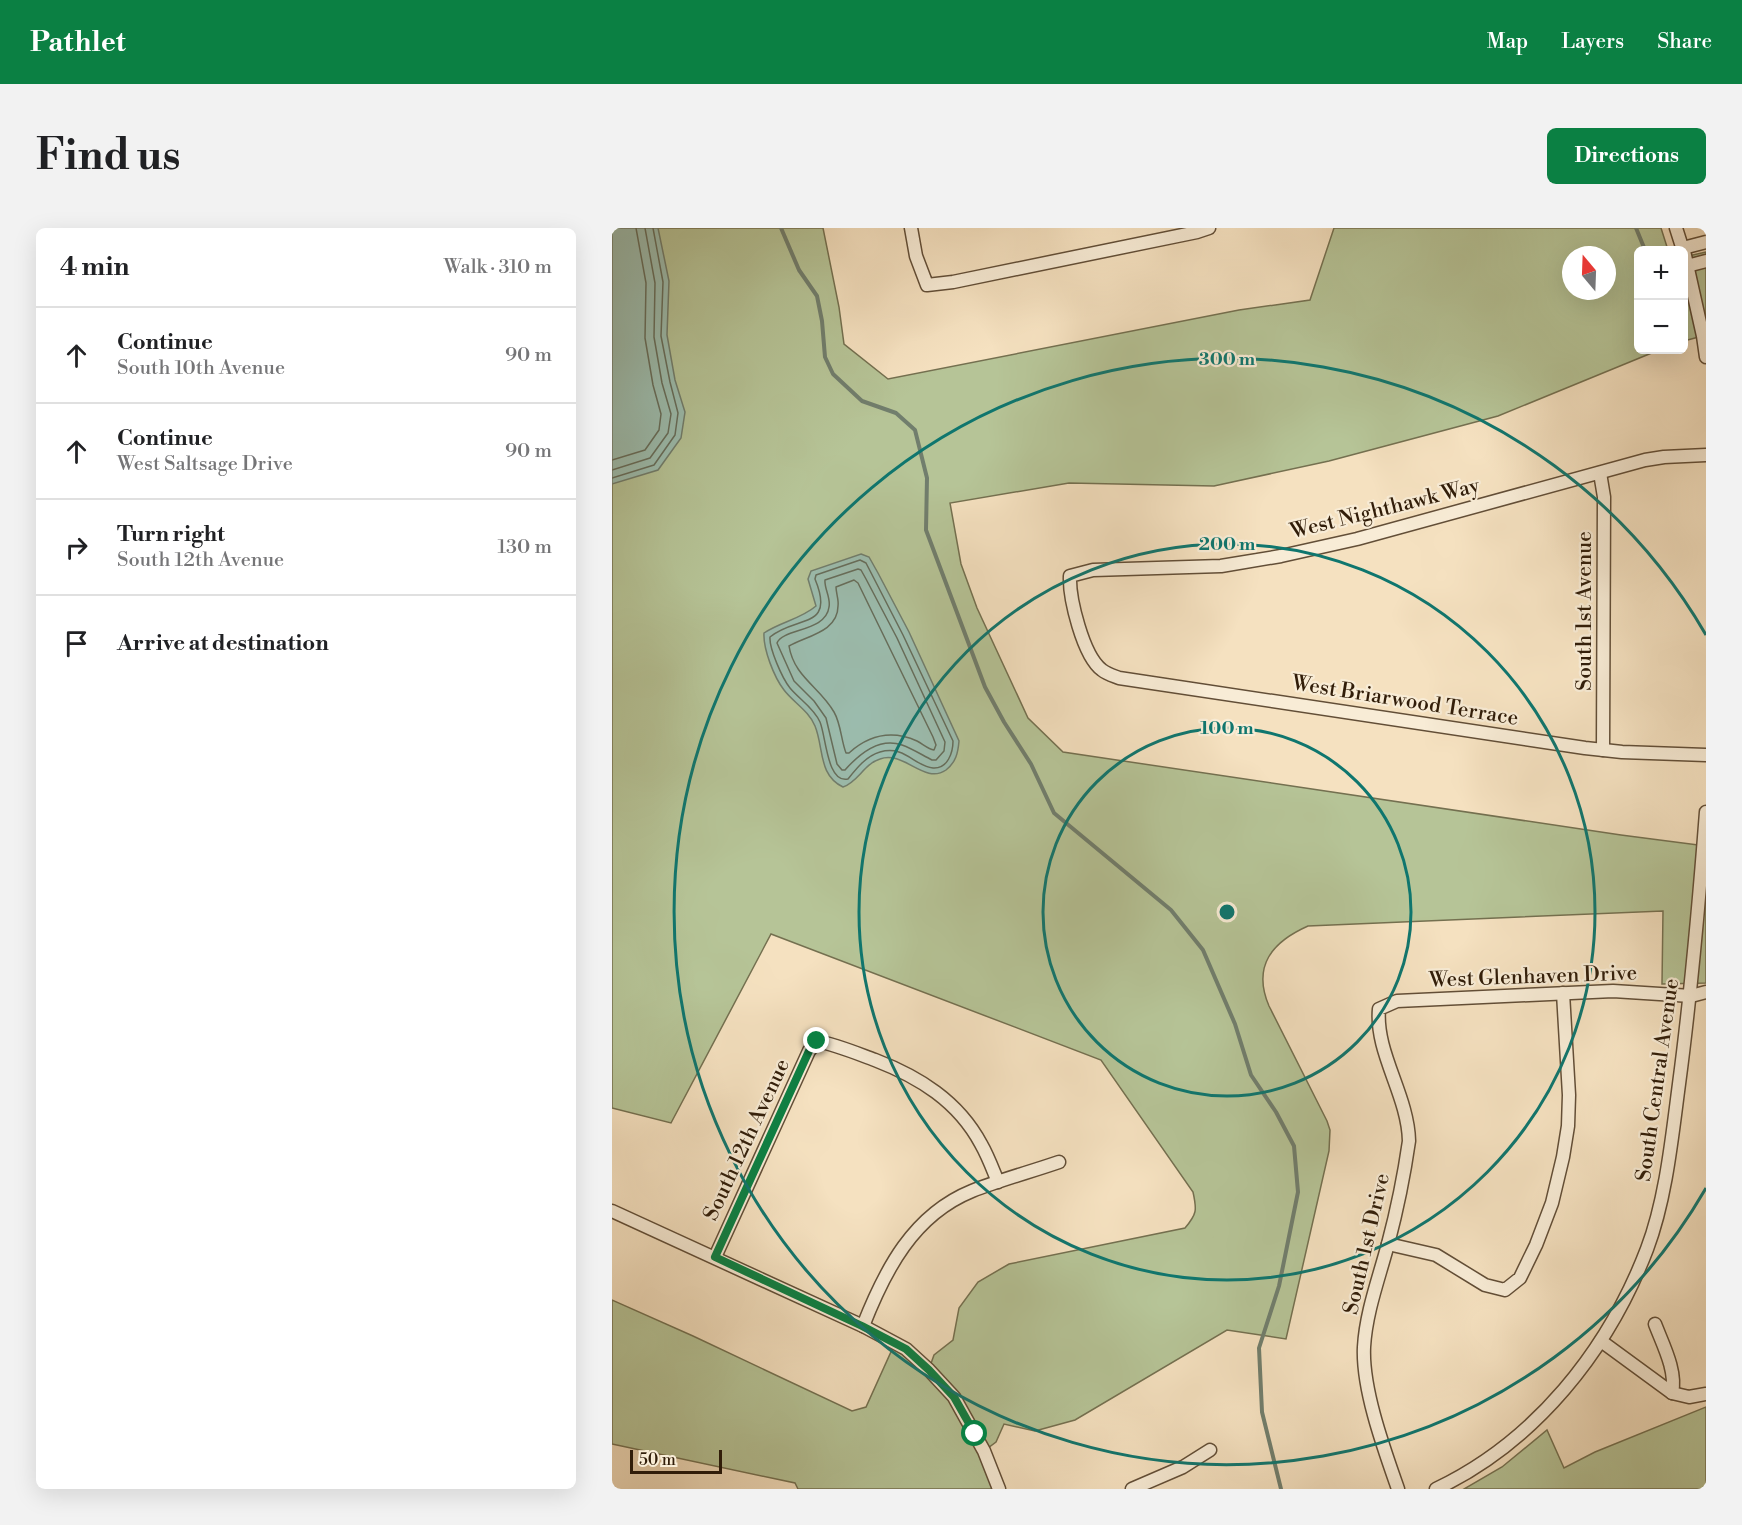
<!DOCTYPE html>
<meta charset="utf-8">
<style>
body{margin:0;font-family:"Libre Bodoni",serif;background:#f2f2f2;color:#202124}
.controls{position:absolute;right:18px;top:18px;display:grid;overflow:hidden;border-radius:9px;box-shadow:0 6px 24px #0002}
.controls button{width:54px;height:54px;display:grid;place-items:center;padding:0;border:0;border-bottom:2px solid #e0e0e0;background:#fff;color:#202124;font:30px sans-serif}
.compass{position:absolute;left:950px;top:18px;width:54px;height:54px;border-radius:50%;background:#fff;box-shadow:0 6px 24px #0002;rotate:341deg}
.scale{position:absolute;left:18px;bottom:15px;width:92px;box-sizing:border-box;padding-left:6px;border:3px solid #311d09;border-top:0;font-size:16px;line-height:21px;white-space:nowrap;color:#311d09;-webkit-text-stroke:4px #f8ecd6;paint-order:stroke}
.stop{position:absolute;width:18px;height:18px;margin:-14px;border:4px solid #0b8043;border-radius:50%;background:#fff}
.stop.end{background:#0b8043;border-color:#fff;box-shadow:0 2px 6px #0008}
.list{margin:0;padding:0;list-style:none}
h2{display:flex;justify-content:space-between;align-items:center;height:78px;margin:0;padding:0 24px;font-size:26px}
h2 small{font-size:20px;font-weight:400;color:#757577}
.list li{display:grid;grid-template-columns:39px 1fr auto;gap:18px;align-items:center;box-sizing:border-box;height:96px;padding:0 24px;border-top:2px solid #e0e0e0}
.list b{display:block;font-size:22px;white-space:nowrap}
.list p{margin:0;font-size:20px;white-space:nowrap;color:#757577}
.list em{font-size:20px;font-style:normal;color:#757577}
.icon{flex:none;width:33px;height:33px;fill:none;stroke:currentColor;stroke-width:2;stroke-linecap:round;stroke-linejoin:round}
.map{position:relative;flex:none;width:1094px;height:1261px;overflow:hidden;border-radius:9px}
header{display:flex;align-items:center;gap:36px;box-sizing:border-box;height:84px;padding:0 30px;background:#0b8043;color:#fff}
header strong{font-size:28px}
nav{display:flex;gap:33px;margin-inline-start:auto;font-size:21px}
.intro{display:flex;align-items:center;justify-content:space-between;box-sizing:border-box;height:144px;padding:0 36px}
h1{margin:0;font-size:42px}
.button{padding:15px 27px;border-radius:9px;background:#0b8043;color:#fff;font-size:21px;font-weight:700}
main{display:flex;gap:36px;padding:0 36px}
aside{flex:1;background:#fff;border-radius:9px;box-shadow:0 6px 24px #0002}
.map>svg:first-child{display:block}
</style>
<header>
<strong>Pathlet</strong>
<nav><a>Map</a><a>Layers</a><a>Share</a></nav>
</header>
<div class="intro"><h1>Find us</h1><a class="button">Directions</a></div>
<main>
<aside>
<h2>4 min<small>Walk · 310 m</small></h2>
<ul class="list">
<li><svg class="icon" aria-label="ahead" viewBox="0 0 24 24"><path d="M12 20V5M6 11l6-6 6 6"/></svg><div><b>Continue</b><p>South 10th Avenue</p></div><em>90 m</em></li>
<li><svg class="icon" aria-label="ahead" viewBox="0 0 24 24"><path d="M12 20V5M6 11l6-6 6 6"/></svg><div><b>Continue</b><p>West Saltsage Drive</p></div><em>90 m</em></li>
<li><svg class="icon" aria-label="right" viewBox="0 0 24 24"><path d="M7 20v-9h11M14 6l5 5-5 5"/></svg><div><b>Turn right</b><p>South 12th Avenue</p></div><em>130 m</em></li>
<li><svg class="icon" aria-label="arrive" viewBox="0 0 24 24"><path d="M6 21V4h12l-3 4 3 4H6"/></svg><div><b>Arrive at destination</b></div></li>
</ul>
</aside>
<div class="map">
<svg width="1094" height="1261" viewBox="0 0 1094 1261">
<rect width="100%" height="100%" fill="#f5e1c0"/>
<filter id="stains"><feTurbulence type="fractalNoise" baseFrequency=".00333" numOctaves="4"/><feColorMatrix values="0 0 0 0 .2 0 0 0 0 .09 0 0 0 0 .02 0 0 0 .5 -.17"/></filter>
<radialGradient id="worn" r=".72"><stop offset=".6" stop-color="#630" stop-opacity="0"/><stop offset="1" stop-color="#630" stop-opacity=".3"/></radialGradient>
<g fill="#b6c497" stroke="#747050" stroke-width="1.5" fill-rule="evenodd">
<path d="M 0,0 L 211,0 L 227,79 L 232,116 L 276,151 L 627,82 L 698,72 L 722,0 L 1049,0 L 1056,22 L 1026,22 L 1026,122 L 1047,122 L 886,188 L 717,233 L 602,258 L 457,255 L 338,275 L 349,336 L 365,380 L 416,490 L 451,524 L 1009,607 L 1094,618 L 1094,755 L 1050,756 L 1051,683 L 696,698 C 660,714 640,738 657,778 L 715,893 L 718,902 L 717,923 L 674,1111 L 615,1102 L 463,1192 L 423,1203 L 392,1196 L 384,1214 L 372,1223 L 387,1261 L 186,1261 L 183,1255 L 0,1216 L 0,1072 L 81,1108 L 240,1183 L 254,1179 L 283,1115 L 317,1141 L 322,1127 L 341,1112 L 347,1080 L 366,1054 L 397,1036 L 573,1000 C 585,986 585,982 581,964 L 489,832 L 159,706 L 59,895 L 0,880 ZM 959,27 L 995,27 L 995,63 L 959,63 Z"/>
<path d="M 1094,24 L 1094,107 L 1072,113 L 1072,29 Z"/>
<path d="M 1094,1179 L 1094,1261 L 852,1261 L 890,1239 L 935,1202 L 952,1240 L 983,1224 Z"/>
</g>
<g fill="#9cbeb0" stroke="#717e6d" stroke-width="1.5">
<path d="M 0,0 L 46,0 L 57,53 L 55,107 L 63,152 L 73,184 L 69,210 L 46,242 L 0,256 Z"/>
<path d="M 249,326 L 257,329 L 266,345 L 297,404 L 347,513 C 346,525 344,534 334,542 C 312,557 292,522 268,531 C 252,536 246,554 231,559 C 206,547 212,520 203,498 C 197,483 181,474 172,462 C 162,449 151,421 152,405 C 168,394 189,391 204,378 L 196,351 L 199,343 Z"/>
</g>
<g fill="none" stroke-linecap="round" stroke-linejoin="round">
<g stroke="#666e5c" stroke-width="1.5">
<path d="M 0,232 L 33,222 L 47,202 L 49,186 L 41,157 L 33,110 L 34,55 L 24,0"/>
<path d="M 0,242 L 38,230 L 56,205 L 59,186 L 50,155 L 42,109 L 43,55 L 33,0"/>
<path d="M 0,250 L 42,237 L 63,207 L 66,185 L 58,154 L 49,108 L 51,54 L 41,0"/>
<path d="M 248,332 L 254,335 L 291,407 L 341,513 C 341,524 336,541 321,540 C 302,538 293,517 268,524 C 254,528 244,541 236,551 C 215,556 214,508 208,494 C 202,480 187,471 178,460 C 170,450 157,420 158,409 C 184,387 224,402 203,351 L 204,347 Z"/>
<path d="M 246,341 L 249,342 L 254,351 L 285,410 L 333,514 L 332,523 L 324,532 L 320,532 C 310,527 301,521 290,517 C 268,509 247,526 233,542 L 230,542 L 225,536 L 214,490 L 202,473 L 182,453 L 165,415 C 171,400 214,404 217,379 C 219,370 212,360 213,352 Z"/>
<path d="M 242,352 L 246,355 L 321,509 L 324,517 L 322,522 C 316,521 311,516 305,513 C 280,502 257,507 237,525 L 234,525 C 229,512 229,496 222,484 C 208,459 182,449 177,418 C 194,408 226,404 226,378 C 227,372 224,365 224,359 Z"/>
</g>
<g stroke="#717e6d" stroke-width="4">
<path d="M 169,0 L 187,42 L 205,68 L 210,93 L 213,129 L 221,146 L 250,173 L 284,185 L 303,202 L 315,250 L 314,302 L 373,459 L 392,494 L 419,536 L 442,585 L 559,682 L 591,722 L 623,796 L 639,847 L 664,884 L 682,918 L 686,964 L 667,1058 L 647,1120 L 650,1184 L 669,1261"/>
<path d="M 1024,0 L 1033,22"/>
</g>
<g stroke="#624e37" stroke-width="15">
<g id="minor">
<path d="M 299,0 L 304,28 L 315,57 L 341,54 L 585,4 L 597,0"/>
<path d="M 1064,0 L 1071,22"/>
<path d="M 1071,20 L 1094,14"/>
<path d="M 1072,23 L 1091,108 L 1094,129"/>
<path d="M 1075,38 L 1094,33"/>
<path d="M 1094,227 L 1052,229 L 1033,232 L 745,311 L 669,328 L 609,338 L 481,342 L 458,348 C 457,370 471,428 490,442 C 495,446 502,448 507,450 L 973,520 L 1010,524 L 1094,527"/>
<path d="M 988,245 L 992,269 L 991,522"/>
<path d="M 0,983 L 251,1098 L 294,1121 L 317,1142 L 342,1169 L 372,1223 L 387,1261"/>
<path d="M 776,1016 L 824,1027 L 873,1057 L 893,1062 L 908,1050 L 924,1017 L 940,975 L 951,929 L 956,898 L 957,867 L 951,765"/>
<path d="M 103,1029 L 197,823 L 205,813 C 225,817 244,825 263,832 C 307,849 346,873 369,916 C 376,928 381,942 386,954"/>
<path d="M 1043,1096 C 1051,1117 1065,1143 1060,1165"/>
<path d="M 251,1098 C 273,1042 301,987 360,963 C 388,952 418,944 447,934"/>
<path d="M 989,1113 L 1060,1165 L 1077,1169 L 1094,1166"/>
<path d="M 520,1261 L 571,1239 L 598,1222"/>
<path d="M 786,1261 C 772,1221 750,1161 752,1119 C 754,1084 767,1050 776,1016 C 785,982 792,948 797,913 C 796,867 763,825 767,781 L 785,773 L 1001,763 L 1079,768 L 1094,764"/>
<path d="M 824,1261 C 923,1214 996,1123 1035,1021 C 1054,971 1060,909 1067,856 C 1079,766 1087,675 1094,584"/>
</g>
</g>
<use href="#minor" stroke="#f8ecd6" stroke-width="12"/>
</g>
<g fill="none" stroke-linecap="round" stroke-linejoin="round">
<path stroke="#0b8043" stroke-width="8" d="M 205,813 L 197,823 L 103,1029 L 250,1098 L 294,1121 L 317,1142 L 342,1169 L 363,1206"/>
</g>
<g fill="none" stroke="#0f766e" stroke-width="3">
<circle cx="615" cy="684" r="184"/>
<circle cx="615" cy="684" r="368"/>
<path d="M1094 960A553 553 0 1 1 1094 407"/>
</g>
<g text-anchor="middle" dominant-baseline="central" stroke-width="4.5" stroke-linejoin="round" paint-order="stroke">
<g font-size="21" fill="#311d09" stroke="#f8ecd6">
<text transform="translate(773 281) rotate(-14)">West Nighthawk Way</text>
<text transform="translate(973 383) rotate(-90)">South 1st Avenue</text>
<text transform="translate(793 473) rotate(9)">West Briarwood Terrace</text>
<text transform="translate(921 749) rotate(-2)">West Glenhaven Drive</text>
<text transform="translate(1046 852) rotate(-82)">South Central Avenue</text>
<text transform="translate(135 912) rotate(-65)">South 12th Avenue</text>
<text transform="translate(755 1016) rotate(-77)">South 1st Drive</text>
</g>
</g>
<circle cx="615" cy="684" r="9" fill="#0f766e" stroke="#f8ecd6" stroke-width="3"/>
<g font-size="18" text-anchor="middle" font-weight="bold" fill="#0f766e" stroke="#f8ecd6" stroke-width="4.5" stroke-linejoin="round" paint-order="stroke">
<text x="615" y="137">300 m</text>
<text x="615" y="322">200 m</text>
<text x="615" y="506">100 m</text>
</g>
<rect width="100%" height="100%" filter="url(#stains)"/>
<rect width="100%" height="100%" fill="url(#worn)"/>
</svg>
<div class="controls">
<button>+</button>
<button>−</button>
</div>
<svg class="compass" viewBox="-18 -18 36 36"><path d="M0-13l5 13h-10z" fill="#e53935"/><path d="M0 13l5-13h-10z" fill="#757577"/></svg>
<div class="scale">50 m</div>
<div class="stop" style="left:363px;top:1206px"></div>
<div class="stop end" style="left:205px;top:813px"></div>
</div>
</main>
